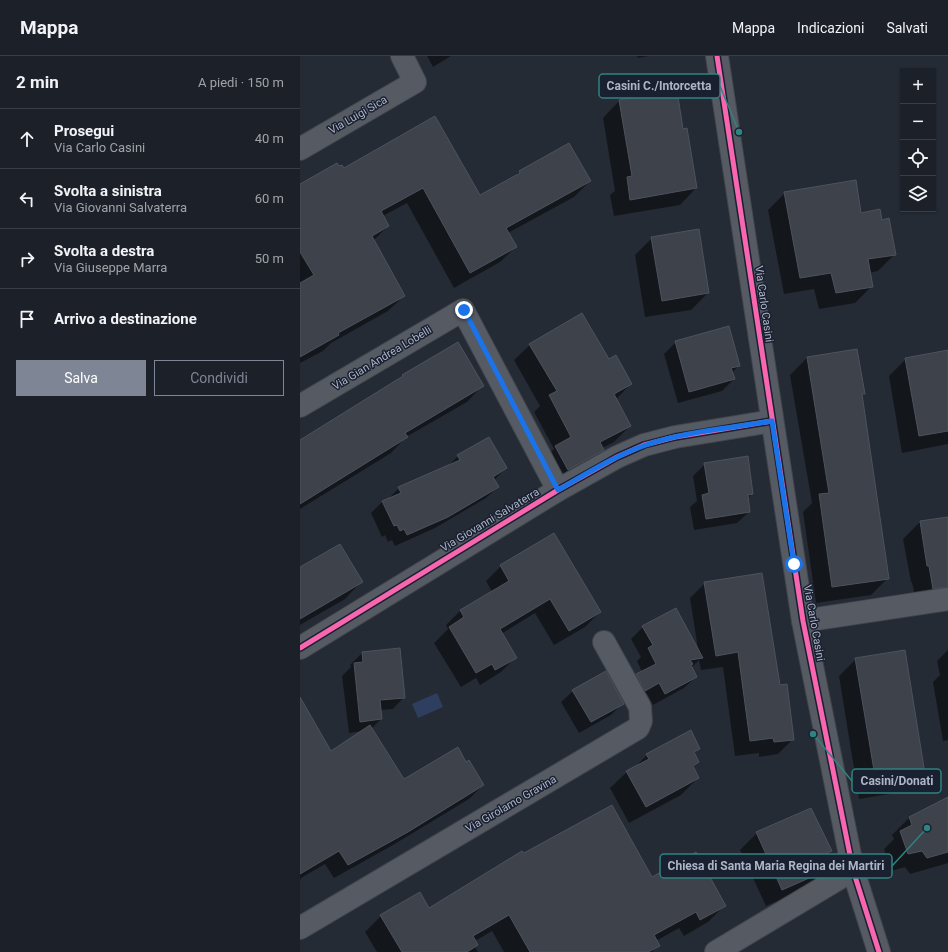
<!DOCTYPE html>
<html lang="it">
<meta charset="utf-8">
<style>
body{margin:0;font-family:Roboto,sans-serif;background:#252830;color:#f1f3f6}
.controls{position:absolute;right:12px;top:12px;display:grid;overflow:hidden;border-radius:0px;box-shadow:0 1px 3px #0004}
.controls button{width:36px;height:36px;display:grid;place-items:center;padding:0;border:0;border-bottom:1px solid #3a3e45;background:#1c2028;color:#f1f3f6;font:20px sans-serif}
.stop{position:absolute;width:12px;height:12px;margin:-9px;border:3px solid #1a73e8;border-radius:50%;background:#fff}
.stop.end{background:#1a73e8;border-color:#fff;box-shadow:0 1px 4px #0008}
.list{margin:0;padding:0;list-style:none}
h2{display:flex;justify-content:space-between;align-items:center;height:52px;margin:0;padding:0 16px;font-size:17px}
h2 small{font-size:13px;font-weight:400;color:#a0a3a8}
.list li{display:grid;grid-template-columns:26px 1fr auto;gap:12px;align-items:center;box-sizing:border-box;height:60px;padding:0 16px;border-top:1px solid #3a3e45}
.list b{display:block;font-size:15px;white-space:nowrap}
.list p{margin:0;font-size:13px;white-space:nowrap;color:#a0a3a8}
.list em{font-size:13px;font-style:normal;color:#a0a3a8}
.actions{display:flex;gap:8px;padding:12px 16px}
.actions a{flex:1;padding:9px 0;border:1px solid #7e8595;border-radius:0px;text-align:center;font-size:14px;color:#7e8595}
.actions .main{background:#7e8595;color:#fff}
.icon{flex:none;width:22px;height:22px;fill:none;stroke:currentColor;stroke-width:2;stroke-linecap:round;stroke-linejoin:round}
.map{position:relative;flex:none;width:648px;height:896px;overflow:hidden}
header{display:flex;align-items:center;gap:24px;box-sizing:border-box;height:56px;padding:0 20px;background:#1c2028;border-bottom:1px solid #3a3e45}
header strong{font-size:19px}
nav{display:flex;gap:22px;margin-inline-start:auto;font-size:14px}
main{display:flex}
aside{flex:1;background:#1c2028}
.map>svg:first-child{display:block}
</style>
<header>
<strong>Mappa</strong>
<nav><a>Mappa</a><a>Indicazioni</a><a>Salvati</a></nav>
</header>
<main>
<aside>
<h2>2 min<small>A piedi · 150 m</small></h2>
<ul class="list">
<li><svg class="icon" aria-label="ahead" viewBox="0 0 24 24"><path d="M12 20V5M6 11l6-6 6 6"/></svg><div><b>Prosegui</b><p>Via Carlo Casini</p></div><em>40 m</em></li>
<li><svg class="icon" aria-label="left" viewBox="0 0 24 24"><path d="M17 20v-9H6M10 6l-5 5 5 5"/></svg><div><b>Svolta a sinistra</b><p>Via Giovanni Salvaterra</p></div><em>60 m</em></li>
<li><svg class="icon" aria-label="right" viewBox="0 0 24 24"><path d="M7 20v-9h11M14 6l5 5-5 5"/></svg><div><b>Svolta a destra</b><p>Via Giuseppe Marra</p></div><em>50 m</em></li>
<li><svg class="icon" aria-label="arrive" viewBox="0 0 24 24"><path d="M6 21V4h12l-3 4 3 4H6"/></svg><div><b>Arrivo a destinazione</b></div></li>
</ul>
<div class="actions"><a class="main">Salva</a><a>Condividi</a></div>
</aside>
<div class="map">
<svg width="648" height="896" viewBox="0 0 648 896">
<rect width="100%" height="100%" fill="#252b35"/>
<path fill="#2e3e5e" d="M 137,637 L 143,651 L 118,662 L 112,648 Z"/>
<g fill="#0007">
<path d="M 127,0 L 151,0 L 133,11 Z"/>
<path d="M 337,0 L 349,0 L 338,2 Z"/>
<path d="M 319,45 L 382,74 L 387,74 L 396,132 L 380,149 L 314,160 L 310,139 L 315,135 L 303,62 Z"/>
<path d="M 269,88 L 290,125 L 274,141 L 208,177 L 216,191 L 200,206 L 154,232 L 107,147 L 83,160 L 88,170 L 73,185 L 104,240 L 88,255 L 31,287 L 23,295 L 0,307 L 0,129 L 39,112 L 179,140 L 213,122 L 219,116 Z"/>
<path d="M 485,137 L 582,165 L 595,198 L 578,215 L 569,217 L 572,230 L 555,247 L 519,253 L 514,233 L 484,238 L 468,154 Z"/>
<path d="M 352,182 L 408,237 L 391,254 L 345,261 L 335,199 Z"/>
<path d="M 376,286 L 439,309 L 432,317 L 434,323 L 422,335 L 378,347 L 364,298 Z"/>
<path d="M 230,289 L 308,305 L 331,328 L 316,343 L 330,370 L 314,386 L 302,392 L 303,394 L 287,409 L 252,429 L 240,406 L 254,393 L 234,356 L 240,350 L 214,304 Z"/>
<path d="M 648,295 L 648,388 L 602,397 L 589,320 L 606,303 Z"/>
<path d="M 507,302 L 564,338 L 561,340 L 587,523 L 571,539 L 516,547 L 503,456 L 512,447 L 490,319 Z"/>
<path d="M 103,319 L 182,330 L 167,346 L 106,381 L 91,397 L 0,453 L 0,400 Z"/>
<path d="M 158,400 L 206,412 L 194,424 L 198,431 L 186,442 L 135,472 L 95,490 L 92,484 L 88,486 L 85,479 L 82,481 L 71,457 L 82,446 L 88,443 L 99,432 L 147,411 Z"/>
<path d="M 405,408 L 452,438 L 447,443 L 449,456 L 437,467 L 394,474 L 390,451 L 397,445 L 393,420 Z"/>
<path d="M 648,462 L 648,530 L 614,536 L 612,526 L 611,526 L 603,483 L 620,466 Z"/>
<path d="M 201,510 L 300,556 L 285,571 L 254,589 L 235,557 L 201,578 L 216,601 L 201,616 L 180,629 L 176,622 L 161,631 L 134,587 L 148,573 L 146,569 L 161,554 L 192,536 L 186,525 Z"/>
<path d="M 0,512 L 61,526 L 45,543 L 0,569 Z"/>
<path d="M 405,527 L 479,630 L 493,683 L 478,698 L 459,701 L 459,697 L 435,700 L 423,611 L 401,614 L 399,604 L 391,612 L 396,621 L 384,632 L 353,649 L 347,638 L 334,646 L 325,630 L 337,619 L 342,616 L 337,605 L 341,601 L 331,583 L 343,571 L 398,593 L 390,542 Z"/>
<path d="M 99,594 L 104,641 L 93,653 L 80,654 L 81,663 L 71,673 L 104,725 L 166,707 L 183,729 L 169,743 L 93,789 L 34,822 L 25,808 L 1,822 L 0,824 L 0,656 L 31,696 L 63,675 L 49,677 L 42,620 L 51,611 L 50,609 L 62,597 Z"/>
<path d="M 648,594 L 648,684 L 643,685 L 633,626 L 640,619 L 637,605 Z"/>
<path d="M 556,603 L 624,718 L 607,735 L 559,743 L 539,620 Z"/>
<path d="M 273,635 L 323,647 L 311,659 L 279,677 L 261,646 Z"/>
<path d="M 399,692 L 394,698 L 398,706 L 393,712 L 398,722 L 381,739 L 329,767 L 310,732 L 327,716 L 335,711 L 347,699 Z"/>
<path d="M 648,742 L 648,807 L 610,818 L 605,811 L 591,815 L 584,793 L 594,783 L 592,779 L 609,762 Z"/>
<path d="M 457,777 L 531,795 L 527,799 L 530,806 L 523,813 L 524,815 L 507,832 L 466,850 L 440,794 Z"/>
<path d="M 223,798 L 351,822 L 424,850 L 408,866 L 384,880 L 379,872 L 356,885 L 358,889 L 352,896 L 204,896 L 192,875 L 175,885 L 177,889 L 175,891 L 178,896 L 77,896 L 65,876 L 81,860 L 129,853 Z"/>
</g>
<g fill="#3d424b" stroke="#4d525d">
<path d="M 377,34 L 383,73 L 387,72 L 397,132 L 330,144 L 327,121 L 332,120 L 319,44 Z"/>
<path d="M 135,60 L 180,139 L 220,117 L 219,115 L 269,87 L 291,125 L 206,172 L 217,191 L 170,217 L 123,132 L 81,155 L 89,170 L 72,180 L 105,240 L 38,277 L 39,279 L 0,301 L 0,227 L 14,219 L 0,196 L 0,128 L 37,107 L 39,110 L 42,109 L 44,112 Z"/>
<path d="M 556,124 L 561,157 L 580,153 L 582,164 L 589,162 L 596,199 L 568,203 L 573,231 L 536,237 L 531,217 L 500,222 L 484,136 Z"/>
<path d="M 399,173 L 409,237 L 362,245 L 351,181 Z"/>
<path d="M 282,257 L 309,303 L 316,299 L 332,328 L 314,338 L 331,370 L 300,386 L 304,394 L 268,414 L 255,390 L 271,381 L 249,339 L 257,335 L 229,288 Z"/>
<path d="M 429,270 L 440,310 L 431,312 L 435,323 L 389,336 L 375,285 Z"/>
<path d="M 158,286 L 184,330 L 105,377 L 108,381 L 0,448 L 0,384 L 103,320 L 102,319 Z"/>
<path d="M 557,293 L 565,338 L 562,338 L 589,523 L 532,531 L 519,438 L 529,437 L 507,301 Z"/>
<path d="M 648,294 L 648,375 L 619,380 L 605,302 Z"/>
<path d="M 189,381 L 207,412 L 193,421 L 199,431 L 148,461 L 107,479 L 104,473 L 100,475 L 97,469 L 94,470 L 82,445 L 101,437 L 98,431 L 160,404 L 157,399 Z"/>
<path d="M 448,400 L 453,438 L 448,439 L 450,456 L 406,463 L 402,439 L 409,437 L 404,407 Z"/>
<path d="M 648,461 L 648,531 L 633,533 L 629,510 L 627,510 L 620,465 Z"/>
<path d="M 254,477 L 301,556 L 269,575 L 250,543 L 200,573 L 217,602 L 195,614 L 192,608 L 176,617 L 149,571 L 164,561 L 160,554 L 209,525 L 200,509 Z"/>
<path d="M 40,488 L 63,526 L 0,563 L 0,511 Z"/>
<path d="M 462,517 L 480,629 L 487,628 L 494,684 L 474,686 L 473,682 L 450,685 L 438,596 L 416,600 L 404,526 Z"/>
<path d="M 376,552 L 403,602 L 390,604 L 393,608 L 391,609 L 397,621 L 365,638 L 359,627 L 345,635 L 336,618 L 356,608 L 348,592 L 353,589 L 342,570 Z"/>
<path d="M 100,592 L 105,642 L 80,644 L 82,663 L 60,666 L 54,607 L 63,606 L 62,596 Z"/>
<path d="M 605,594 L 625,718 L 576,726 L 555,602 Z"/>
<path d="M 306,615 L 324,648 L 291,666 L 272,634 Z"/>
<path d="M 0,641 L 31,695 L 70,669 L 104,723 L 158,691 L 166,706 L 169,704 L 184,729 L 108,776 L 48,809 L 39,795 L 0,818 Z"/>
<path d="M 391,674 L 400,693 L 394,696 L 399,706 L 393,710 L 399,722 L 346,751 L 326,715 L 349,703 L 346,698 Z"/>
<path d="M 648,741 L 648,796 L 627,802 L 622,795 L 608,798 L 600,775 L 612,769 L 609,761 Z"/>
<path d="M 312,749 L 352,821 L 396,796 L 426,850 L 400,864 L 396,856 L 354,879 L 360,890 L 348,896 L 230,896 L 209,859 L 173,880 L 178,889 L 167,896 L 102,896 L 80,859 L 120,836 L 129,852 L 222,795 L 224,797 Z"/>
<path d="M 511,752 L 532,795 L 527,797 L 531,807 L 523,811 L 525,815 L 482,834 L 456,776 Z"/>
</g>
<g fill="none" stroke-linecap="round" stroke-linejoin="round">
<g stroke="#42454d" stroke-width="24">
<g id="street">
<path d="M 417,0 L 503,565 L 553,814 L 579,896"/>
<path d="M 0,93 L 115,26 L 102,0"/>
<path d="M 0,350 L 163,254 L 258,434"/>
<path d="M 503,565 L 648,543"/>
<path d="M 0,592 L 258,434 L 317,401 L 344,389 L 375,381 L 472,365"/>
<path d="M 0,872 L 338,672 L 341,665 L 340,651 L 304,586"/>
<path d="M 416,896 L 553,814"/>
</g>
</g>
<use href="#street" stroke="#565a63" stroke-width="22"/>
<g stroke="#192030" stroke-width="8">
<g id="cycleway">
<path d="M 417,0 L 503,565 L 553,814 L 579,896"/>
<path d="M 0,592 L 258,434 L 317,401 L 344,389 L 375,381 L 472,365"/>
</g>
</g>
<use href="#cycleway" stroke="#f766af" stroke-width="5"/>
</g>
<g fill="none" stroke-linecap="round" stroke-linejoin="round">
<path stroke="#1a73e8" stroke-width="5" d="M 164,254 L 258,434 C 286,418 313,401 343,390 C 381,376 431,372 472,365 L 494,508"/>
</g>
<g text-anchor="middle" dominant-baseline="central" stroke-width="3" stroke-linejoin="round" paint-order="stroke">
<g font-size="11" fill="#aeb5c8" stroke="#192030">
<text transform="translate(58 59) rotate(-30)">Via Luigi Sica</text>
<text transform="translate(464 248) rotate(82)">Via Carlo Casini</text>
<text transform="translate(82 302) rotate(-31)">Via Gian Andrea Lobelli</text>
<text transform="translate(190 464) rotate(-31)">Via Giovanni Salvaterra</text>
<text transform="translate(514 567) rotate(80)">Via Carlo Casini</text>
<text transform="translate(211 748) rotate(-30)">Via Girolamo Gravina</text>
</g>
</g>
<path fill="none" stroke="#2f8380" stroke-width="1.5" d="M439 76L420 30M513 678L552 725M627 772L592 810"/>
<g fill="#2f8380" stroke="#192030" stroke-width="1.5">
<circle cx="439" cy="76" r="4"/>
<circle cx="513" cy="678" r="4"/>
<circle cx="627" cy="772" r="4"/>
</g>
<g fill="#192030" stroke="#2f8380" stroke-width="1.5">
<rect x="299" y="18" width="121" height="24" rx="4"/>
<rect x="552" y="713" width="89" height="24" rx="4"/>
<rect x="360" y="798" width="232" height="24" rx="4"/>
</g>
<g font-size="12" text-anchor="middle" font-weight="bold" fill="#aeb5c8">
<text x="359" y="34">Casini C./Intorcetta</text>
<text x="597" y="729">Casini/Donati</text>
<text x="476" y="814">Chiesa di Santa Maria Regina dei Martiri</text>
</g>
</svg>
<div class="controls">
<button>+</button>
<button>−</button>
<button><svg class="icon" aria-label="locate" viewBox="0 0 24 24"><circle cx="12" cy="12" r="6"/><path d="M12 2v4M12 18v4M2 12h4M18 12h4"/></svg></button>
<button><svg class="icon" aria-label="layers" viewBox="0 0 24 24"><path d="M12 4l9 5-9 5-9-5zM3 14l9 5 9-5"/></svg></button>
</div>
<div class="stop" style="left:494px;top:508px"></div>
<div class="stop end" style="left:164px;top:254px"></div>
</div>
</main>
